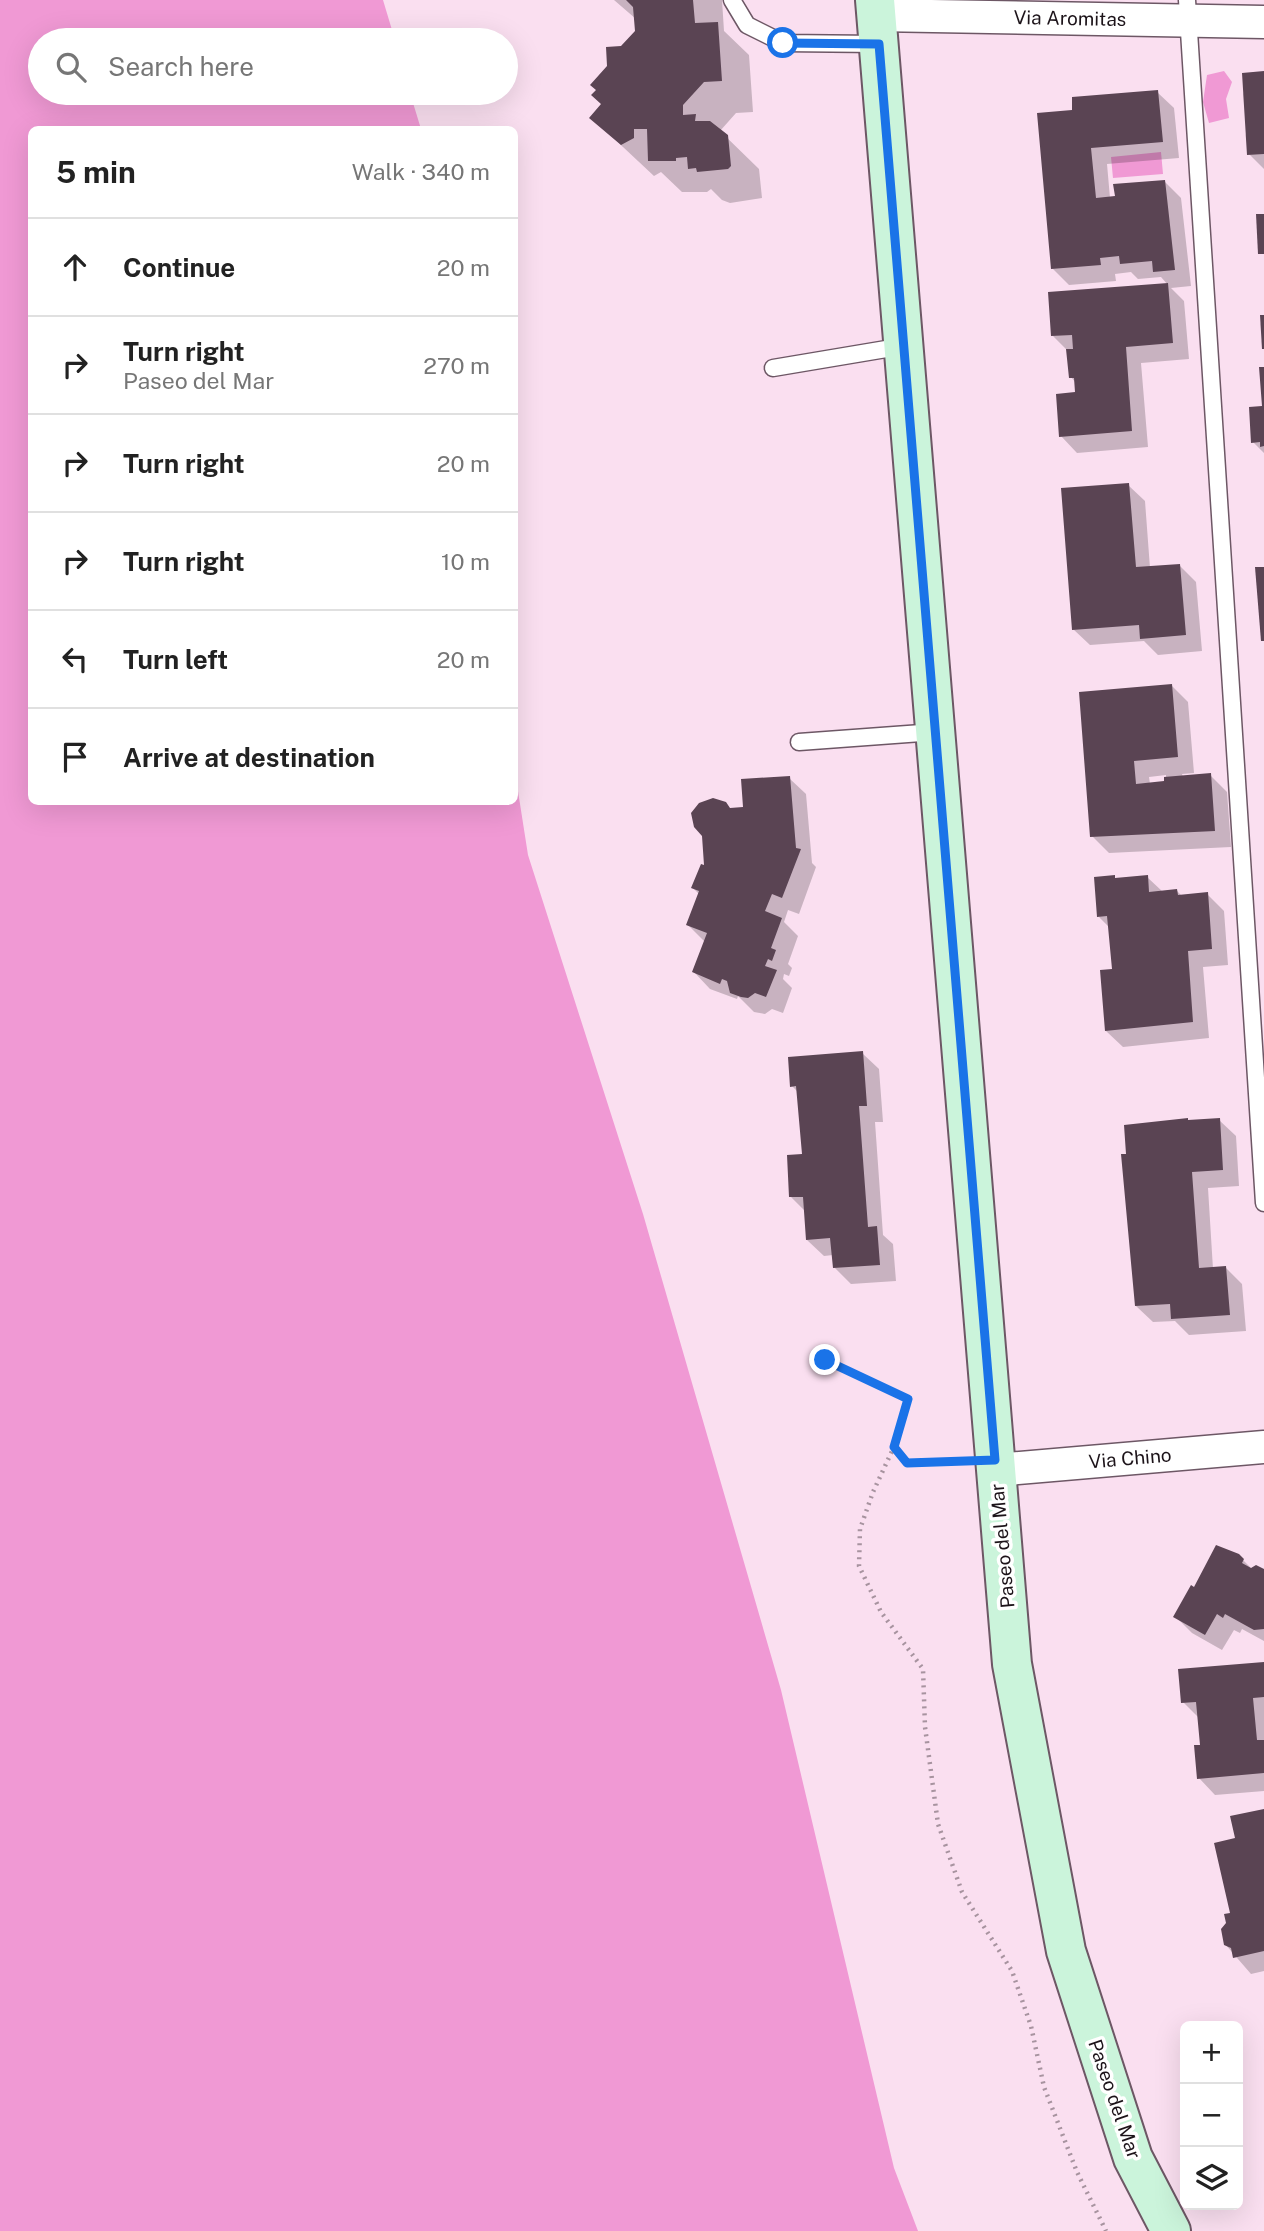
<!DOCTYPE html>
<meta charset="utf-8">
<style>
body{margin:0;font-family:"Public Sans",sans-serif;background:#f2f2f2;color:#222}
.controls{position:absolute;right:21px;bottom:21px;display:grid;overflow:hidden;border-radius:10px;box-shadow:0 7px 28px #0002}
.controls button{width:63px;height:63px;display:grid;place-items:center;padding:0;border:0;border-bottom:2px solid #e0e0e0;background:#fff;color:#222;font:35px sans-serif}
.stop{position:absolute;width:21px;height:21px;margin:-16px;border:5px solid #1a73e8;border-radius:50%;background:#fff}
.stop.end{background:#1a73e8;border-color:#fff;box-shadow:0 2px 7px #0008}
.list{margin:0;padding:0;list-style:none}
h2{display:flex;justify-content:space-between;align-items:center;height:91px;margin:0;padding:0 28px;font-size:30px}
h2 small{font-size:23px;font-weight:400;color:#767676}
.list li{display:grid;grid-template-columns:46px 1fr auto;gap:21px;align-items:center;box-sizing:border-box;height:98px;padding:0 28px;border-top:2px solid #e0e0e0}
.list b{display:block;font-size:26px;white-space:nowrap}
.list p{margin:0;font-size:23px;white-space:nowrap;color:#767676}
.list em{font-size:23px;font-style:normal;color:#767676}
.icon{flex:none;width:38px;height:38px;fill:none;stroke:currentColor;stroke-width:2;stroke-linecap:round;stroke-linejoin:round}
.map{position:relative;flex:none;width:1264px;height:2231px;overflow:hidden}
.search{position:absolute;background:#fff;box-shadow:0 7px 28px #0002;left:28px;top:28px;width:490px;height:77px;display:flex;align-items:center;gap:18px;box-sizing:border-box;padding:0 24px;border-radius:38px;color:#767676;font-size:26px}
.panel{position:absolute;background:#fff;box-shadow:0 7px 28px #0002;left:28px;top:126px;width:490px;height:679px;border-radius:10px}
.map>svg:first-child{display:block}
</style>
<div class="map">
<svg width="1264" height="2231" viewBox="0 0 1264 2231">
<rect width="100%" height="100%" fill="#fadff0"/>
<g fill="#f099d4">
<path d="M 0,0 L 383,0 L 395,40 L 40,40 L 40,93 L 410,93 L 421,129 L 32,130 L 32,802 L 514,802 L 515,772 L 528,855 L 643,1214 L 781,1690 L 894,2168 L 918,2231 L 0,2231 Z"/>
<path d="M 1224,71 L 1232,82 L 1226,99 L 1229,118 L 1209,123 L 1203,102 L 1207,75 Z"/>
<path d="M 1161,152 L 1163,174 L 1113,178 L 1111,157 Z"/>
</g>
<g fill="#0003" fill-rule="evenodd">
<path d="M 614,0 L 722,0 L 724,31 L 749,55 L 753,112 L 736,113 L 720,131 L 759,169 L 762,198 L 730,203 L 722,200 L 711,189 L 707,192 L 682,192 L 661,172 L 654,176 L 592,118 L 603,105 L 622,47 L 637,32 L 636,19 Z"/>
<path d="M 1264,73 L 1264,169 L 1249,154 Z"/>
<path d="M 1157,92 L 1174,108 L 1179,158 L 1107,164 L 1110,198 L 1164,181 L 1181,198 L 1191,286 L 1171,288 L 1184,301 L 1189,359 L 1141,363 L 1148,447 L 1077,453 L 1061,436 L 1077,394 L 1076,383 L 1071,377 L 1068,351 L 1053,336 L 1050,294 L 1168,285 L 1161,277 L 1138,279 L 1131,272 L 1115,274 L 1116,281 L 1069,285 L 1052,268 L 1074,112 Z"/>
<path d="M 1264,369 L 1264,453 L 1253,442 L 1263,407 Z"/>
<path d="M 1128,485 L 1145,501 L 1150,568 L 1180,566 L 1196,582 L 1202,651 L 1158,655 L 1144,641 L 1090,645 L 1073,629 Z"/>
<path d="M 1172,686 L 1188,702 L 1194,773 L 1182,774 L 1183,777 L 1210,775 L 1227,792 L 1231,847 L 1109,853 L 1092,836 ZM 1166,775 L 1166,783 L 1150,784 L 1149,777 Z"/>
<path d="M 789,778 L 806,794 L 812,863 L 816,867 L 799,914 L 788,910 L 784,922 L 798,936 L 788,964 L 792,968 L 789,976 L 784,974 L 783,979 L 792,988 L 783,1013 L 772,1009 L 765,1014 L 754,1012 L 738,996 L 737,999 L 710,989 L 694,972 L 705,942 L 688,925 L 699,894 L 693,888 L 732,810 L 745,808 Z"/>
<path d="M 1147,877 L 1163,892 L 1177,891 L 1182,896 L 1207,894 L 1224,911 L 1228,965 L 1203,967 L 1209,1038 L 1123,1047 L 1106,1031 L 1114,970 L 1110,928 L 1099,917 Z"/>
<path d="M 862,1053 L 879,1069 L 883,1122 L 875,1122 L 883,1235 L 893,1244 L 896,1281 L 851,1284 L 834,1267 L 833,1255 L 824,1256 L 807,1240 L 805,1211 L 791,1197 L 804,1156 L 799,1093 L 792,1086 Z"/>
<path d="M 1219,1120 L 1236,1136 L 1239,1186 L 1208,1188 L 1213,1269 L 1226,1268 L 1242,1284 L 1246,1331 L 1189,1335 L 1175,1321 L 1153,1322 L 1136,1306 L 1123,1156 Z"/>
<path d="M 1238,1555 L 1252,1569 L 1264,1574 L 1264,1641 L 1242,1629 L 1240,1633 L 1234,1630 L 1222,1650 L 1192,1633 L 1175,1616 L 1195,1589 Z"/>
<path d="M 1264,1664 L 1264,1791 L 1215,1795 L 1199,1778 L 1202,1746 L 1199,1718 L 1183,1702 Z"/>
<path d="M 1264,1810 L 1264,1971 L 1251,1974 L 1225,1944 L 1232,1914 L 1237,1839 Z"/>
</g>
<g fill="#5a4453">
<path d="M 626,0 L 693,0 L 695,23 L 718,22 L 722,81 L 704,82 L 683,105 L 683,115 L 696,114 L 695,121 L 710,121 L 728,135 L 731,166 L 728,169 L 697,172 L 696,168 L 688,169 L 687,157 L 676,158 L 676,161 L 648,161 L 647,129 L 634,129 L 634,138 L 621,145 L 589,118 L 601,104 L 591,95 L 596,90 L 590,85 L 607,66 L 606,47 L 621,46 L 635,31 L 633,7 Z"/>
<path d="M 1264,71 L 1264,154 L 1247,155 L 1242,73 Z"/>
<path d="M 1158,90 L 1163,142 L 1091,148 L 1096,198 L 1115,196 L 1113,184 L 1165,180 L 1175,270 L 1153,272 L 1152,261 L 1120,264 L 1119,256 L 1100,258 L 1101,265 L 1051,269 L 1037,113 L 1072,110 L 1072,97 Z"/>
<path d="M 1256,214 L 1264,214 L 1264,254 L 1258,254 Z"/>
<path d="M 1168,283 L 1173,343 L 1126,347 L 1132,431 L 1059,437 L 1056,394 L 1075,392 L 1074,378 L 1069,378 L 1066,349 L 1073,349 L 1072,335 L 1051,336 L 1048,292 Z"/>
<path d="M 1260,315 L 1264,315 L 1264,349 L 1262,349 Z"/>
<path d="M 1259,367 L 1264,367 L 1264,446 L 1260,447 L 1260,442 L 1251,443 L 1249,407 L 1262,406 Z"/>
<path d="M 1129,483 L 1136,567 L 1180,564 L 1186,635 L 1140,639 L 1139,625 L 1072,630 L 1061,488 Z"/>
<path d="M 1255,567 L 1264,567 L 1264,641 L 1261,641 Z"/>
<path d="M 1172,684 L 1178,757 L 1134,761 L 1136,784 L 1164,781 L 1164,777 L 1211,773 L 1215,831 L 1090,837 L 1079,692 Z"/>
<path d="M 790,776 L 796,848 L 801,849 L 782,898 L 772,894 L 765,911 L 782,918 L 771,948 L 776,950 L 772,961 L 768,959 L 765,966 L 777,970 L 766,997 L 755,993 L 748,998 L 741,997 L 730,993 L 727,981 L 722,979 L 720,984 L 692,972 L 707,933 L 686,925 L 699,891 L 691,888 L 701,864 L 704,865 L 702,836 L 694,827 L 691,813 L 699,803 L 713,798 L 726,802 L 730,808 L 743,807 L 741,779 Z"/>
<path d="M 1115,875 L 1115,878 L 1148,875 L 1149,892 L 1177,889 L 1178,895 L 1208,892 L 1212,949 L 1188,951 L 1193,1022 L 1105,1031 L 1100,970 L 1112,969 L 1107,916 L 1097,917 L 1094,877 Z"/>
<path d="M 863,1051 L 867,1106 L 859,1106 L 868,1227 L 877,1226 L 880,1265 L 833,1268 L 830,1238 L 806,1240 L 803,1197 L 789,1197 L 787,1155 L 802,1154 L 796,1086 L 790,1087 L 788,1057 Z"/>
<path d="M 1188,1118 L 1188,1120 L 1220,1118 L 1223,1170 L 1192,1172 L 1199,1268 L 1226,1266 L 1230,1315 L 1171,1319 L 1170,1304 L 1135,1306 L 1121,1154 L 1126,1154 L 1124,1125 Z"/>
<path d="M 1216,1545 L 1239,1554 L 1244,1559 L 1242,1563 L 1251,1568 L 1256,1565 L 1264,1569 L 1264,1629 L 1254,1630 L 1225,1614 L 1223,1618 L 1217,1614 L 1205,1635 L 1173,1617 L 1191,1585 L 1194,1587 Z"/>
<path d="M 1264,1662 L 1264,1697 L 1253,1698 L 1257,1740 L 1264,1740 L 1264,1773 L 1197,1779 L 1194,1745 L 1200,1745 L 1196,1702 L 1181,1703 L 1178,1669 Z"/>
<path d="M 1264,1809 L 1264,1951 L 1233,1958 L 1231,1948 L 1224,1945 L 1221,1929 L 1226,1923 L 1224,1914 L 1230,1913 L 1214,1843 L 1235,1838 L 1230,1816 Z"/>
</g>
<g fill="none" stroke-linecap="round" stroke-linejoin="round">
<g stroke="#6d5765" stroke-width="19">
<g id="lane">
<path d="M 732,0 L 747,25 L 783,43 L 879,44"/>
<path d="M 1187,0 L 1264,1203"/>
<path d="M 773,368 L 904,346"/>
<path d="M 799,742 L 935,732"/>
</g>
</g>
<g stroke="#6d5765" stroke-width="35">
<g id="street">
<path d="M 876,15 L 1264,22"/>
<path d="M 996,1470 L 1264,1447"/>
</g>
</g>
<g stroke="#6d5765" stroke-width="42">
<path id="secondary" d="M 875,0 L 1012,1664 L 1066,1951 L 1133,2158 L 1171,2231"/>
</g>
<g stroke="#a7939f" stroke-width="4.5" stroke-dasharray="2 5" stroke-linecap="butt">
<path d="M 825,1360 L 908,1399 L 899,1436 L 873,1492 L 860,1529 L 859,1566 L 881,1612 L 923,1669 L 925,1727 L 938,1824 L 962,1892 L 1012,1971 L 1031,2026 L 1044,2087 L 1077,2172 L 1106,2231"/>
<path d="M 894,1447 L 907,1463 L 960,1461"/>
</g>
<use href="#lane" stroke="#fff" stroke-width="16"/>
<use href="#street" stroke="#fff" stroke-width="32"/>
<use href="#secondary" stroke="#cbf4db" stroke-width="38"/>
</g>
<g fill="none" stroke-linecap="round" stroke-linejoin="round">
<path stroke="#1a73e8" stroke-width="9" d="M 783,43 L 879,44 L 995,1460 L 907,1463 L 894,1447 L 908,1399 L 825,1360"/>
</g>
<g text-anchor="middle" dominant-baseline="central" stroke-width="7" stroke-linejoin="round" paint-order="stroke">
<g font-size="19" fill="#1d141a" stroke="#fff">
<text transform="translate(1070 18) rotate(1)">Via Aromitas</text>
<text transform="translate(1130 1458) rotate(-5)">Via Chino</text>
<text transform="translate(1002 1546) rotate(-95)">Paseo del Mar</text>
<text transform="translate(1115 2099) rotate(71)">Paseo del Mar</text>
</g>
</g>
</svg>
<div class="controls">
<button>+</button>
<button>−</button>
<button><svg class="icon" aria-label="layers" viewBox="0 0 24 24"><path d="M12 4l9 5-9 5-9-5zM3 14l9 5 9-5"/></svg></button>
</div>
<div class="stop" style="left:783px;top:43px"></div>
<div class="stop end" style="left:825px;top:1360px"></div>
<div class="search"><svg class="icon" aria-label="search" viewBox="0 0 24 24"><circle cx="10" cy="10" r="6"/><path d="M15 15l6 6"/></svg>Search here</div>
<section class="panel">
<h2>5 min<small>Walk · 340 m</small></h2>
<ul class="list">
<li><svg class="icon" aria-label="ahead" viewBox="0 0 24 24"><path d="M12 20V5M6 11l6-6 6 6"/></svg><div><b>Continue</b></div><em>20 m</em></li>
<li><svg class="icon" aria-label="right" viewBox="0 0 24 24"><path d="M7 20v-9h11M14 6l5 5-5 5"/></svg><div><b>Turn right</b><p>Paseo del Mar</p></div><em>270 m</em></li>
<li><svg class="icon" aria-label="right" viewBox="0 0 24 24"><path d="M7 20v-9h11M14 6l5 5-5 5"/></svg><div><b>Turn right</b></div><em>20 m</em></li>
<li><svg class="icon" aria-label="right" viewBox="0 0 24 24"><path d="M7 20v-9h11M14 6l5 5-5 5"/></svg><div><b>Turn right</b></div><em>10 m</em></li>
<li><svg class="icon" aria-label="left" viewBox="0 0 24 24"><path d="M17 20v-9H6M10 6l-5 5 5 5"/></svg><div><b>Turn left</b></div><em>20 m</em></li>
<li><svg class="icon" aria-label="arrive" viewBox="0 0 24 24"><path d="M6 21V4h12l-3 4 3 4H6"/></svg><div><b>Arrive at destination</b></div></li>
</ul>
</section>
</div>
